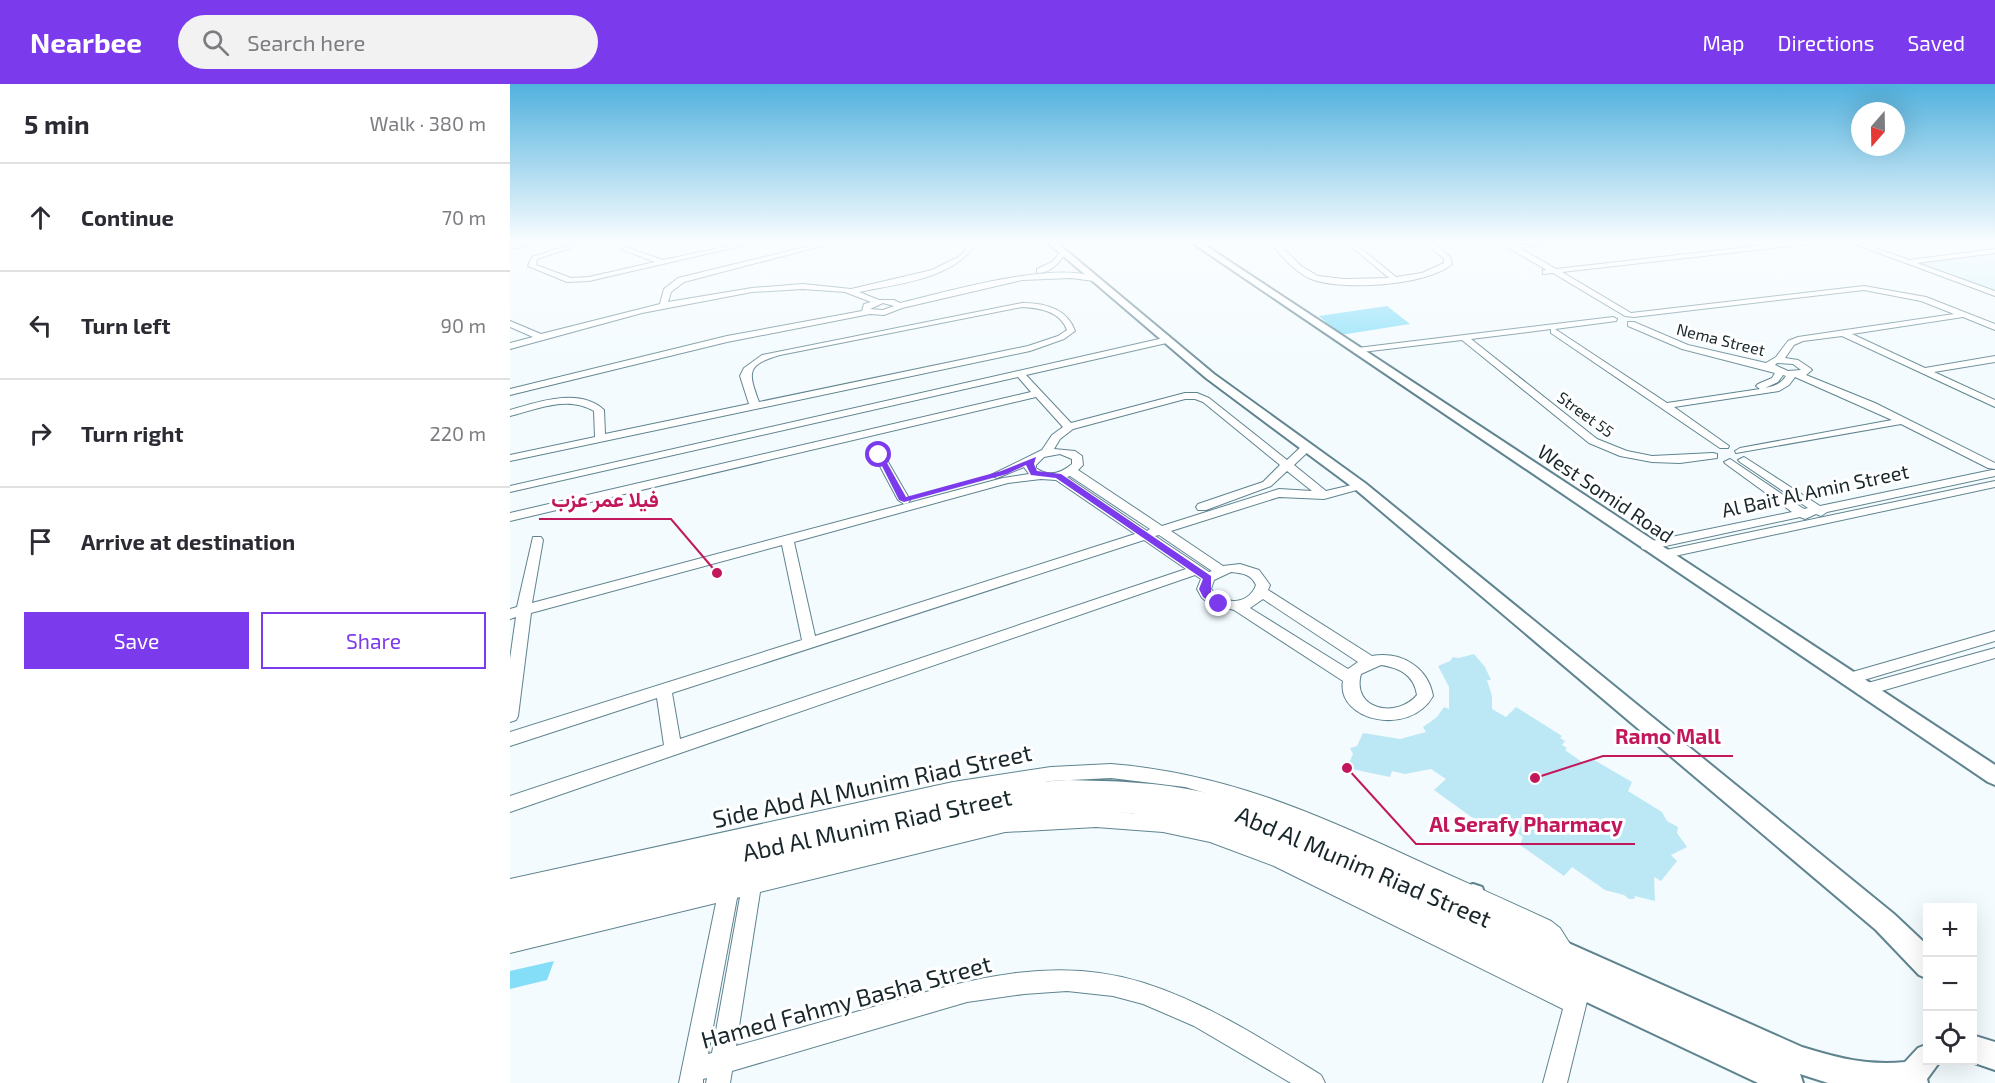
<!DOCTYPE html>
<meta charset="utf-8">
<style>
body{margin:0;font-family:"Exo 2",Vazirmatn,sans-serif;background:#f2f2f3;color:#2b2b33}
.controls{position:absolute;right:18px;bottom:18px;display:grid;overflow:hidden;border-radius:0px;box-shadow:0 6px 24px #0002}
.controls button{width:54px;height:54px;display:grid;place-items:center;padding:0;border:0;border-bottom:2px solid #e1e1e2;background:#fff;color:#2b2b33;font:30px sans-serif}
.compass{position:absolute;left:1341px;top:18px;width:54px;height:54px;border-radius:50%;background:#fff;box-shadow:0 6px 24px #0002;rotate:200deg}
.stop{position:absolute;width:18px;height:18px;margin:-14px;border:4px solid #7c3aed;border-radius:50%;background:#fff}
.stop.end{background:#7c3aed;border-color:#fff;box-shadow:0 2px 6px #0008}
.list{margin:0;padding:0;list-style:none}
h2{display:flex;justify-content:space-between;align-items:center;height:78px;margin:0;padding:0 24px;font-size:26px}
h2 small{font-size:20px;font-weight:400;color:#7c7c81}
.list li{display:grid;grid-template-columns:39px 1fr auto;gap:18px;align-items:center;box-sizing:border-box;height:108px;padding:0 24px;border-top:2px solid #e1e1e2}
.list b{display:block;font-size:22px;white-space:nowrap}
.list em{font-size:20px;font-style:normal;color:#7c7c81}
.actions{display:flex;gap:12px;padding:18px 24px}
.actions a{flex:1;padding:14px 0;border:2px solid #7c3aed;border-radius:0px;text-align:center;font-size:21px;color:#7c3aed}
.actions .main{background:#7c3aed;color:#fff}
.icon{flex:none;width:33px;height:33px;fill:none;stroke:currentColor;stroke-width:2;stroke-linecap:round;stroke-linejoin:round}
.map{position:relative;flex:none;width:1485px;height:999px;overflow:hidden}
header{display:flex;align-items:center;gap:36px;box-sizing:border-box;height:84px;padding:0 30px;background:#7c3aed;color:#fff}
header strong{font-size:28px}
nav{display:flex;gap:33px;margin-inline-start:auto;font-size:21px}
.search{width:420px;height:54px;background:#f2f2f3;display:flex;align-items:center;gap:15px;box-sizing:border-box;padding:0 21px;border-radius:33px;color:#7c7c81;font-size:22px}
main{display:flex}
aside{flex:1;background:#fff}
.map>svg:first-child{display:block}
</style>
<header>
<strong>Nearbee</strong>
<div class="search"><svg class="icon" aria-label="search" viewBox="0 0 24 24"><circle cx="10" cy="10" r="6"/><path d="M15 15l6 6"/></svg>Search here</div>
<nav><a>Map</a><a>Directions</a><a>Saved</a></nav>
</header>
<main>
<aside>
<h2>5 min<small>Walk · 380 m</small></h2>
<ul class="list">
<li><svg class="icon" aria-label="ahead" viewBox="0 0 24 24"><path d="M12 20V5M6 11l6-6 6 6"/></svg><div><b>Continue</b></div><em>70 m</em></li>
<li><svg class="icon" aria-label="left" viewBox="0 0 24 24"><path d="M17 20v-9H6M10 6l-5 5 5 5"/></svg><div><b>Turn left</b></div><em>90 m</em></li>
<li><svg class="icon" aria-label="right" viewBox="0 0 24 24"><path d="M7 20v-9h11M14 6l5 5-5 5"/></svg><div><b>Turn right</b></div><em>220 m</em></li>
<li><svg class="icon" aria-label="arrive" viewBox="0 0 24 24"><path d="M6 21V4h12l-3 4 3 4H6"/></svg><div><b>Arrive at destination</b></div></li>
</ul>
<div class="actions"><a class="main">Save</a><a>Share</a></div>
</aside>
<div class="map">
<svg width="1485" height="999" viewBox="0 0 1485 999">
<rect width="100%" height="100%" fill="#f3fbfe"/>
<path fill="#d6f3fc" d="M 1485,170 L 1485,209 L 1405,180 Z"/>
<g fill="#85def8">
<path d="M 877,222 L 900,240 L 830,251 L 809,232 Z"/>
<path d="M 44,877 L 37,896 L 0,905 L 0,887 Z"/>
</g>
<path fill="#bce8f5" d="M 964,570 L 975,583 L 981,596 L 977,596 L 982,612 L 982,625 L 996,633 L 1006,623 L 1052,652 L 1050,654 L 1055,657 L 1052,661 L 1057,664 L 1055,666 L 1072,678 L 1084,676 L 1122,698 L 1118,707 L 1152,728 L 1157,737 L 1168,743 L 1167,749 L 1177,763 L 1161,771 L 1167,777 L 1151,797 L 1144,793 L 1145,817 L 1125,812 L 1124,815 L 1119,815 L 1114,811 L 1095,806 L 1062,783 L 1054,792 L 1010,761 L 1013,753 L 993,738 L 991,742 L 978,739 L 974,742 L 924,706 L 936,695 L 921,685 L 895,690 L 882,687 L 880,693 L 837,684 L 843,670 L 840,664 L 847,662 L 853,649 L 890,655 L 916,648 L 913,643 L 927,633 L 934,623 L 939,625 L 939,603 L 928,582 L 940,577 L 943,573 L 949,574 Z"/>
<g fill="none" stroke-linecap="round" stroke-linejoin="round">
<g stroke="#5f848f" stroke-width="2">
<g id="minor">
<path d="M 19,158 L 33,158 L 0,165 L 0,161 Z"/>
<path d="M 69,158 L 78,158 L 27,175 L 26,181 L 61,194 L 79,193 L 145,178 L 111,165 L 113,162 L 153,176 L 237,158 L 248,158 L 79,197 L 57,198 L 18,182 L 22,173 Z"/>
<path d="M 316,158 L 327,158 L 174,198 L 161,208 L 158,218 L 242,204 L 293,200 L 341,205 L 422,186 L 450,172 L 457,164 L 454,158 L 460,158 L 463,164 C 438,196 386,200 349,208 L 369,216 L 384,216 L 390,219 C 432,209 552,174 588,195 L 584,197 L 561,194 L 512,196 L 392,224 L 374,231 L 360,230 L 217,258 L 0,311 L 0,305 L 217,252 L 352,227 L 354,220 L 361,218 L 335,208 L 293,205 L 242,208 L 132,229 L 0,265 L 0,259 L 23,253 L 0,243 L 0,237 L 31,250 L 150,220 L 154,205 L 168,194 ZM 373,219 L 384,222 L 373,226 L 360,225 Z"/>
<path d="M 760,158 L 767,158 L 791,182 L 808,192 L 834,195 L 879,194 L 836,158 L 843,158 L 886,193 L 912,189 L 934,179 L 934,175 L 915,158 L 922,158 L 940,173 L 942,180 C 917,202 831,207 801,195 C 785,188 770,171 760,158 Z"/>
<path d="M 992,158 L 1004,161 L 1049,158 L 1010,164 L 1046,185 L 1282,158 L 1301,158 L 1298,160 L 1052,188 L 1121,229 L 1354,202 L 1416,213 L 1485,240 L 1485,246 L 1453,233 L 1342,250 L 1415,284 L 1485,272 L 1485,278 L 1424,288 L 1485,316 L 1485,323 L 1332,252 L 1293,257 L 1284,261 L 1275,274 L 1288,276 L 1300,284 L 1302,286 L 1296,291 L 1365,319 L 1485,379 L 1485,385 L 1478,384 L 1391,340 L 1226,369 L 1225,367 L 1230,364 L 1382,336 L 1285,293 L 1279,301 L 1269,307 L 1164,323 L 1219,362 L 1218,364 L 1210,364 L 1041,249 L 1041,245 L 961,255 L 1087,355 L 1117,367 L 1142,372 L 1203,369 L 1207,370 L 1207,374 L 1170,379 L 1142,378 L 1110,372 L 1079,359 L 952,256 L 844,269 L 844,265 L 847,264 L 1103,233 L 1107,235 L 1106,237 L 1045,245 L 1157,319 L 1250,305 L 1246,302 L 1248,300 L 1262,294 L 1265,289 L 1172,265 L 1118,242 L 1118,238 L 1124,238 L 1178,261 L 1256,279 L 1266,273 L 1278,257 L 1288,253 L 1444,230 L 1411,217 L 1354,206 L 1124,233 L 1115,232 L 1043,189 L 1033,190 L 1033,186 L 1037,186 L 998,164 ZM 1267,279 L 1283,280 L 1291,286 L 1278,287 L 1265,281 ZM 1273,291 L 1276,292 C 1271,300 1264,302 1255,304 L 1268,298 Z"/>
<path d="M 1339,158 L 1348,158 L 1399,176 L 1485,165 L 1485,169 L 1407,179 L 1485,207 L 1485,212 Z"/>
<path d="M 551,168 L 556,169 C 549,179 541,189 527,189 L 527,185 L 542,178 Z"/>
<path d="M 512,219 C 534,219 557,224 565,247 L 554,255 L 520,267 L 0,377 L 0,371 L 85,353 L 84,327 C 58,311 27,325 0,332 L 0,326 C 28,318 70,303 94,326 L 95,350 L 239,320 L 230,292 L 234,284 L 252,271 ZM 512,223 C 530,224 550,227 557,246 L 548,252 L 518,262 L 249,318 C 238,288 236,281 270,271 Z"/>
<path d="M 658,253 L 662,256 L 661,258 L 516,291 L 561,339 L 675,309 L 687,309 L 699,314 L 777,376 L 793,361 L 801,361 L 801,365 L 784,381 L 816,407 L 850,399 L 854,400 L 856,402 L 854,404 L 814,415 L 769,413 L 661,447 L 713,482 L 730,480 L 749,486 L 760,501 L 758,506 L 862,572 C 891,567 918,583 923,612 C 899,654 826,636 833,597 L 724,526 L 699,519 L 692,514 L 687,505 L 691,495 L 685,491 L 0,728 L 0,712 L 154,661 L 147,614 L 0,662 L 0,648 L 292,556 L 272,461 L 21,529 L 8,632 L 6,636 L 0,638 L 0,575 L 6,533 L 0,535 L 0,525 L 7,523 L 23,453 L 31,453 L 33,456 L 22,519 L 493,394 L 519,390 L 514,383 L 487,394 L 481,391 L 532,366 L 542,351 L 553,343 L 526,313 L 0,437 L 0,429 L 521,308 L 508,293 L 0,408 L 0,402 ZM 675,315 L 685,315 L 693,318 L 770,381 L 753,398 L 688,420 L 686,423 L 688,426 L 696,426 L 761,402 L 777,387 L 802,407 L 769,405 L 652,442 L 568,386 L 573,381 L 572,372 L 565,367 L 544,365 L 550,355 L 563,345 ZM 550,370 L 562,375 L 562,380 C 550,390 538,393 526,384 L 526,381 L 534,373 ZM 560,392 L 640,445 L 637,447 L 557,393 ZM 531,395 L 546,396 L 625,450 L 305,552 L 284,458 L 498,399 ZM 649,451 L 702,487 L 699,488 L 645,452 ZM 634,456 L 676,485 L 170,655 L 162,609 ZM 721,488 C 732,489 741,490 746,501 C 739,521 713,522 701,505 L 704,496 ZM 753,515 L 848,578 L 838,585 L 740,524 ZM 871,581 C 890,584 904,591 907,611 C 887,635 841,626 851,590 Z"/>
<path d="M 369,368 L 374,371 L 400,416 L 398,419 L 394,420 L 388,416 L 364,371 Z"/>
<path d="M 1234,373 L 1310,422 L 1482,386 L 1485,386 L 1485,392 L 1317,428 L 1311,432 L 1306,430 L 1295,435 L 1290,433 L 1137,466 L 1132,465 L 1131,462 L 1132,459 L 1137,458 L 1282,428 L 1216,380 L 1214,378 L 1220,375 L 1294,425 L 1298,424 L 1230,378 L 1228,376 Z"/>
<path d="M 1485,397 L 1485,403 L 1151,475 L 1145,471 L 1151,467 Z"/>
<path d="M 1485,547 L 1485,557 L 1337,601 L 1332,599 L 1329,595 L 1332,591 Z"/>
<path d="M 1485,564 L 1485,574 L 1354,612 L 1348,610 L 1346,606 L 1348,602 L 1354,600 Z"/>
<path d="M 601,680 C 713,689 803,728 904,775 C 950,796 996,816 1041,837 L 1050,844 L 1065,868 L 1062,875 L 1055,878 C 1043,873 1037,859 1027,851 L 841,763 L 743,723 L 675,703 L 601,694 L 541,697 L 443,712 L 0,813 L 0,795 L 443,698 L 541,683 Z"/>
<path d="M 563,728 L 608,728 L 653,732 L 724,749 L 800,780 L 1059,906 L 1067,902 L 1075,905 L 1078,913 L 1057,999 L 1033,999 L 1053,925 L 764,782 L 700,758 L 653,748 L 586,743 L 495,748 L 250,808 L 226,962 C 274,949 322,935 370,921 C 457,896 544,870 634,899 C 697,919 754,956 811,991 L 815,999 L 781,999 L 684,942 L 633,920 L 603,912 L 557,907 L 514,910 L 457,918 L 222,987 L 220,999 L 196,999 L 197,994 L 193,995 L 193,999 L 169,999 L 206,819 L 0,869 L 0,849 L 210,799 L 213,792 L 220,789 L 227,792 L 228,795 L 233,794 L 236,788 L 243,785 L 251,790 L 495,732 ZM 230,813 L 202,969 L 198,970 L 227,814 Z"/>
</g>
</g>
<g stroke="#5f848f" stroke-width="4">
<g id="tertiary">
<path d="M 537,158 L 546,158 L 704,290 L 855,399 L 1384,830 L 1418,862 L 1418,895 L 1409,891 L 1366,846 L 845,405 L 696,294 Z"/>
<path d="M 681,158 L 690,158 L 1485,681 L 1485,701 L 1478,698 Z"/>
<path d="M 557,696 C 603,697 648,698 693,708 C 783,728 867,773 951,811 L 954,803 L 963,800 L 972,803 L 975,811 L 973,821 L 1292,963 C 1327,974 1359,982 1395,978 L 1408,964 L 1418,960 L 1418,976 L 1431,976 L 1417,995 L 1418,999 L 1318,999 L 1290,990 L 1293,999 L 1248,999 L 1032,897 L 811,787 L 721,752 L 671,738 L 620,729 L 572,728 L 493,735 L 0,854 L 0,812 L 429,714 L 515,699 Z"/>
<path d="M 1462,951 L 1485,958 L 1485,986 L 1456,976 L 1462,976 Z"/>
</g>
</g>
<use href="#minor" fill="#fff" fill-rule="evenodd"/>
<use href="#tertiary" fill="#fff" fill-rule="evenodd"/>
</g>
<linearGradient id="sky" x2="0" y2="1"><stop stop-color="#51b1de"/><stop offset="0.53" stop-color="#fafdff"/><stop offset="1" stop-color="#fafdff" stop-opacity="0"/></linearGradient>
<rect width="1485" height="298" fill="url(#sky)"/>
<path fill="#7c3aed" d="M 366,370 L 372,370 L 396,413 L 491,387 L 526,373 L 524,380 L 527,387 L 551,390 L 701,492 L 701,509 L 714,520 L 706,522 L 693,513 L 689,505 L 693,495 L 546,394 L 521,391 L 516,381 L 497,390 L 394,418 L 389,416 Z"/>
<g text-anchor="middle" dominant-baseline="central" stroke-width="6" stroke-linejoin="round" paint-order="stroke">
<g font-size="16" fill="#18272b" stroke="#fff">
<text transform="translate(1211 255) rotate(14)">Nema Street</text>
<text transform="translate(1076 330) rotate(36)">Street 55</text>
</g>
<g font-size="20" fill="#18272b" stroke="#fff">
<text transform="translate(1305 406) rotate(-12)">Al Bait Al Amin Street</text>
<text transform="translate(1096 409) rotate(34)">West Somid Road</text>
</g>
<g font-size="24" fill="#18272b" stroke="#fff">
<text transform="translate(362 701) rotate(-12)">Side Abd Al Munim Riad Street</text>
<text transform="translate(367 740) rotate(-12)">Abd Al Munim Riad Street</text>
<text transform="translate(854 782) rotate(23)">Abd Al Munim Riad Street</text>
<text transform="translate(336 917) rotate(-15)">Hamed Fahmy Basha Street</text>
</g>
</g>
<path fill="none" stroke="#c2185b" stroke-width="2" d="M207 489L161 435H29M1025 694L1093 672H1223M837 684L906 760H1125"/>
<g fill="#c2185b" stroke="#fff" stroke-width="2">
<circle cx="207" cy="489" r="6"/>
<circle cx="1025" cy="694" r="6"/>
<circle cx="837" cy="684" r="6"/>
</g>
<g font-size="21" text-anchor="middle" font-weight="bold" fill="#c2185b" stroke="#fff" stroke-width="6" stroke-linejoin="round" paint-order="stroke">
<text x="95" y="423">فيلا عمر عزب</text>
<text x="1158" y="660">Ramo Mall</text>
<text x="1016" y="748">Al Serafy Pharmacy</text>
</g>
</svg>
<div class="controls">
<button>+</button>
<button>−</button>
<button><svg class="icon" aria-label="locate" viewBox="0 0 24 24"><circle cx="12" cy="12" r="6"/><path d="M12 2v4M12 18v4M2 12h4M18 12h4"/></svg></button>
</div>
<svg class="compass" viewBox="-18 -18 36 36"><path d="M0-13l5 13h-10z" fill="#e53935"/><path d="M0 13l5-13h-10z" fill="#7c7c81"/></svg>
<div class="stop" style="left:369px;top:371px"></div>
<div class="stop end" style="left:709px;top:520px"></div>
</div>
</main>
